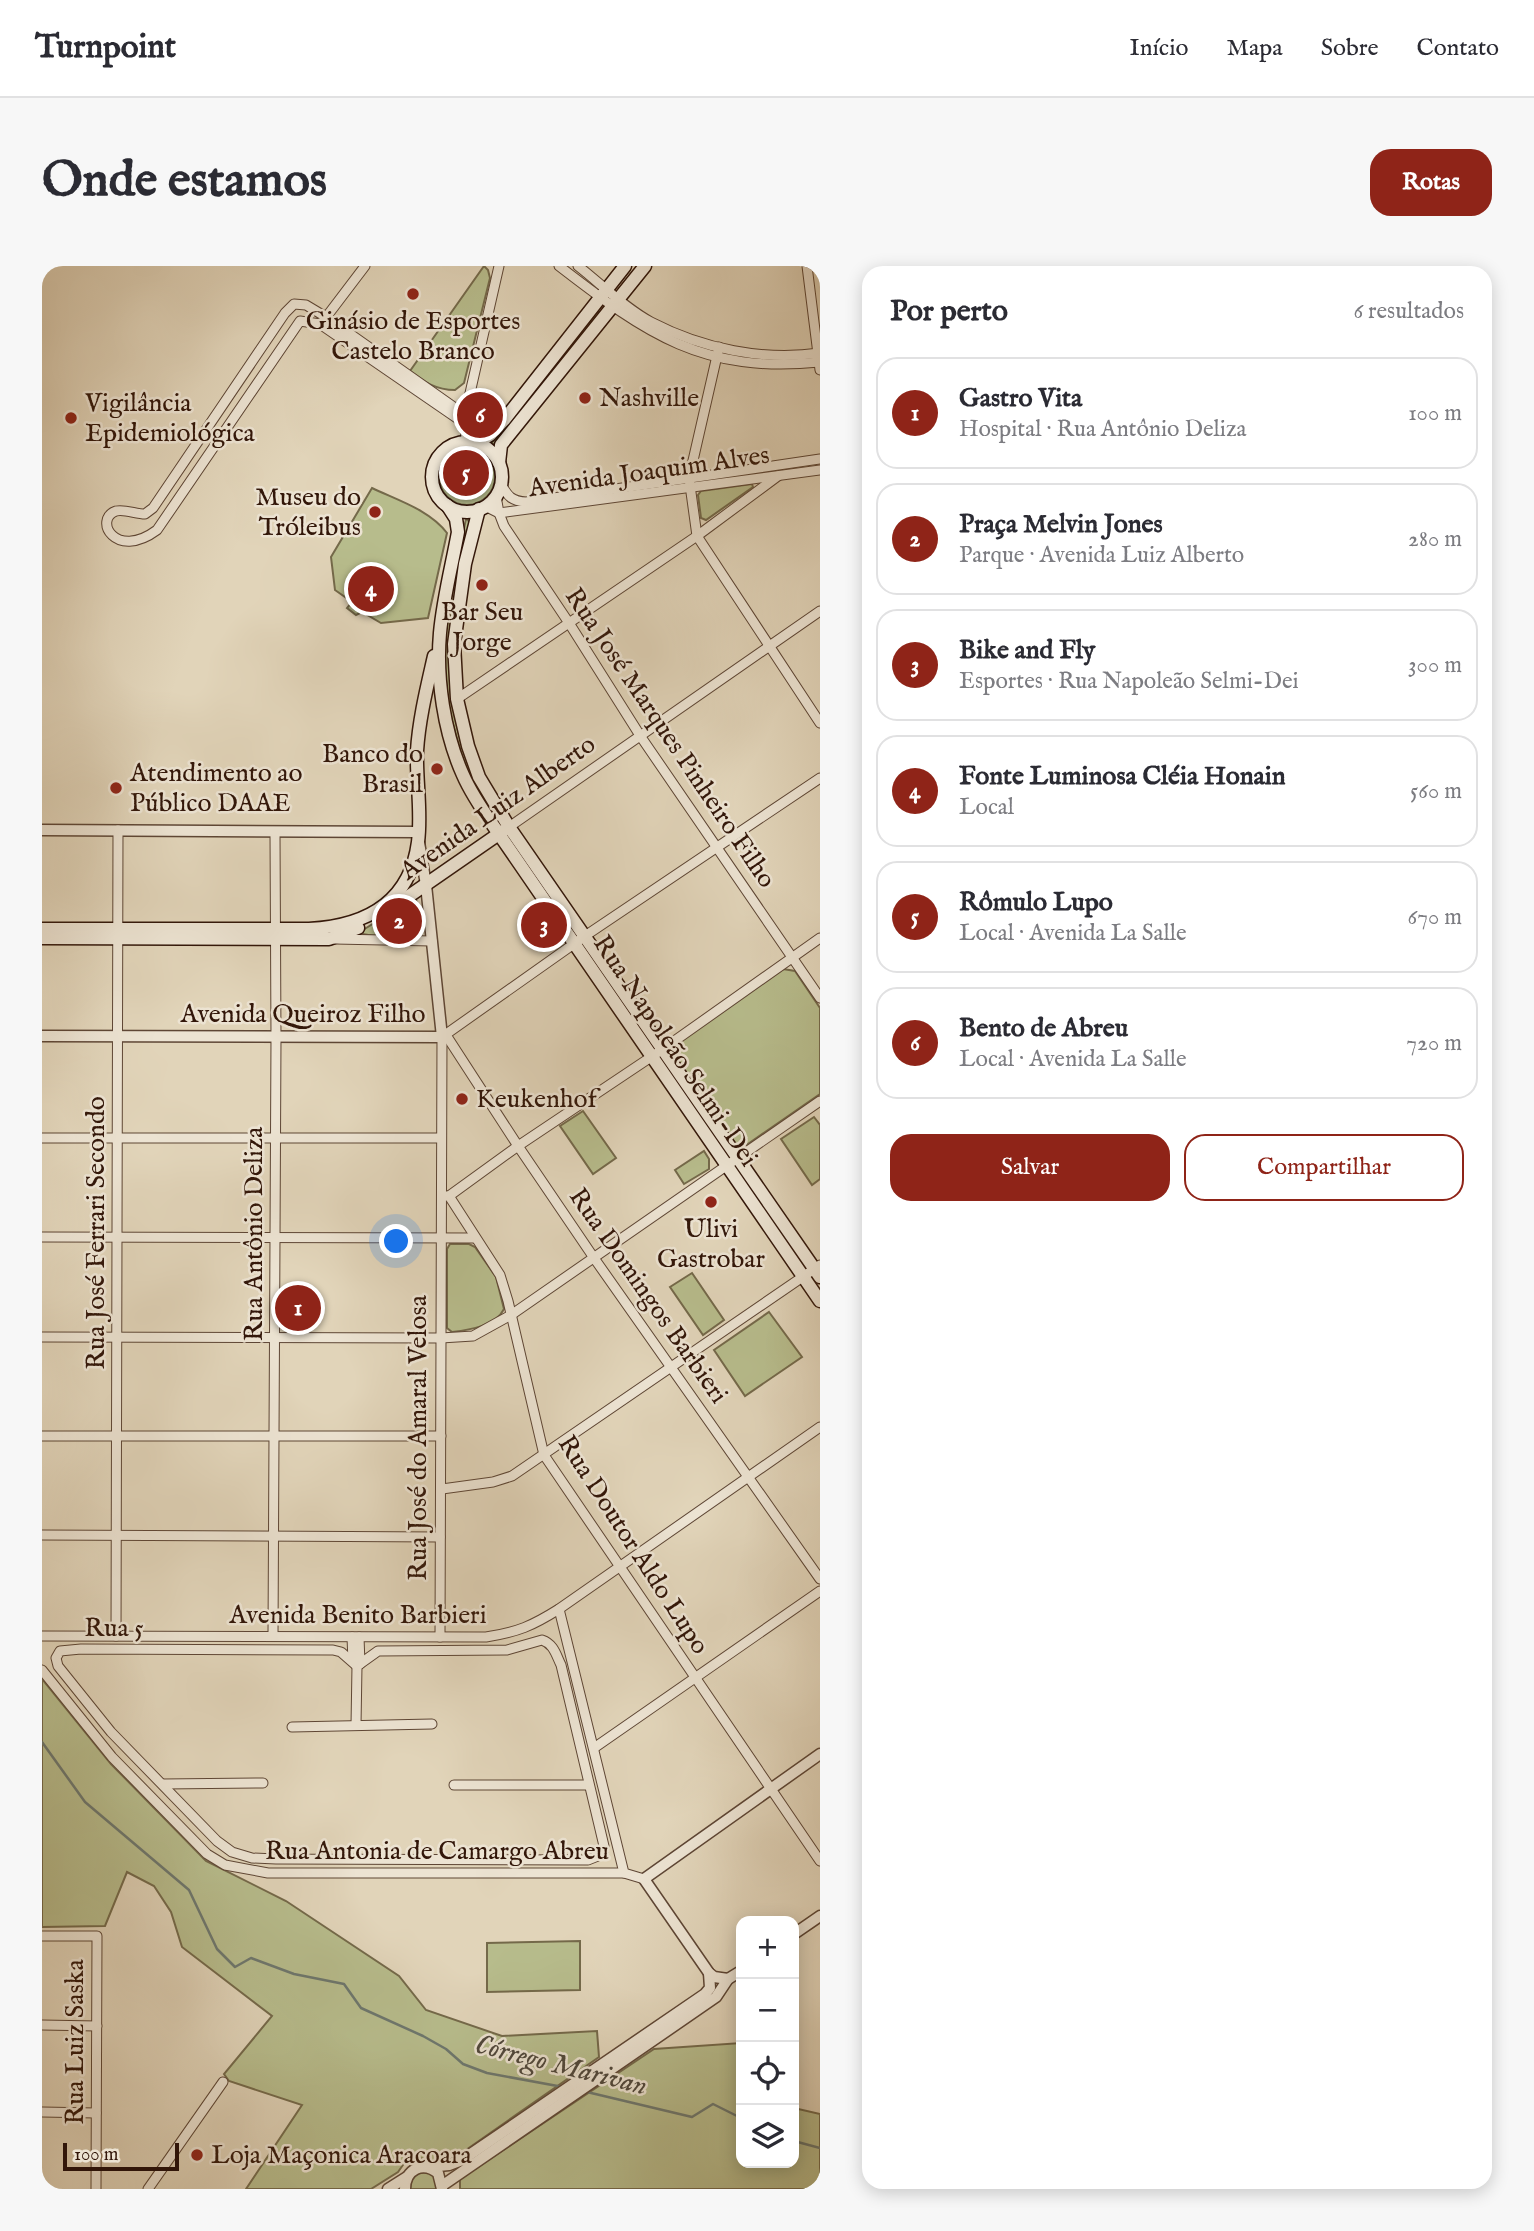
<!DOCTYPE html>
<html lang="pt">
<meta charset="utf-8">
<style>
body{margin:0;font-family:"IM FELL English",serif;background:#f7f7f7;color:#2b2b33}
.controls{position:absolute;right:21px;bottom:21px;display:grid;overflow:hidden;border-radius:14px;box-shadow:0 4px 18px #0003}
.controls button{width:63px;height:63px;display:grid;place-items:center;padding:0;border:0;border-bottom:2px solid #e1e1e2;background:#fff;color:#2b2b33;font:35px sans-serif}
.scale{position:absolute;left:21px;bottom:18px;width:116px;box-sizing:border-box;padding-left:7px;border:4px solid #321609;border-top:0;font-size:19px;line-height:24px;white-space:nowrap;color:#321609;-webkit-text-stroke:5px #ece3d2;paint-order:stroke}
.you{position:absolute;left:355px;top:976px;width:24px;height:24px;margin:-18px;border:5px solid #fff;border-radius:50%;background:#1a73e8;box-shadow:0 0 0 10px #1a73e833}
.badge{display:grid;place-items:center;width:46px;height:46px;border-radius:50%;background:#8f2418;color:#fff;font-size:23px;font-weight:700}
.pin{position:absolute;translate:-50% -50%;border:4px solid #fff;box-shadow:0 2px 7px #0006}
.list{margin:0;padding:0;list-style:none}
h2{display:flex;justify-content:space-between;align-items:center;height:91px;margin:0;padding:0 28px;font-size:30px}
h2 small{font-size:23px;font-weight:400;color:#7c7c81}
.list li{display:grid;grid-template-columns:46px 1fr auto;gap:21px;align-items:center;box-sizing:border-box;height:112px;margin:0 14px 14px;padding:0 14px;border:2px solid #e1e1e2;border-radius:21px}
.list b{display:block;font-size:26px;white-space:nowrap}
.list p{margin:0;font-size:23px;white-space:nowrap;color:#7c7c81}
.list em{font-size:23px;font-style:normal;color:#7c7c81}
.actions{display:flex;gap:14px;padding:21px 28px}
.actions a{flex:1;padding:16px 0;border:2px solid #8f2418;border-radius:21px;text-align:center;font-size:24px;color:#8f2418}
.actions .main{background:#8f2418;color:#fff}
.icon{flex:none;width:38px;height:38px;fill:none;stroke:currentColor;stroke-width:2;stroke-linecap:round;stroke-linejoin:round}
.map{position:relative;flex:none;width:778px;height:1923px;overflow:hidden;border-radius:21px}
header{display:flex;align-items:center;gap:42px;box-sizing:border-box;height:98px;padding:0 35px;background:#fff;border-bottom:2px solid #e1e1e2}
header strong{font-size:33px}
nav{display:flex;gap:38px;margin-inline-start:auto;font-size:24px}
.intro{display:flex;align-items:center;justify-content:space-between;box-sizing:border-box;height:168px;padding:0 42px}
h1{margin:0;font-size:49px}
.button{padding:18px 32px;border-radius:21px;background:#8f2418;color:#fff;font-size:24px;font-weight:700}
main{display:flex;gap:42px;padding:0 42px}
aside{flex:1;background:#fff;border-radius:21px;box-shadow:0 4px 18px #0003}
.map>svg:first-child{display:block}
</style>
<header>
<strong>Turnpoint</strong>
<nav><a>Início</a><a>Mapa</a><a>Sobre</a><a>Contato</a></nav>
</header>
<div class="intro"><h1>Onde estamos</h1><a class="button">Rotas</a></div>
<main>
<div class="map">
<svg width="778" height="1923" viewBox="0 0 778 1923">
<rect width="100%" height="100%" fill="#e1d4b9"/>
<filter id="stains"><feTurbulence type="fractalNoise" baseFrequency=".00286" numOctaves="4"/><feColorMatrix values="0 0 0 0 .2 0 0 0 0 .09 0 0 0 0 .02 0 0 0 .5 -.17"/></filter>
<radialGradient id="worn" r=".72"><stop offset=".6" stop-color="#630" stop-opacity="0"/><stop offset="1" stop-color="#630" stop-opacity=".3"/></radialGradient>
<g fill="#b7bc8c" stroke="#74694a" stroke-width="2">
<path d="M 442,0 L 446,4 L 448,12 L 422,117 L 413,124 C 394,124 382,116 368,105 Z"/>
<path d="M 556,44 L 557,49 L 453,179 L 450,177 L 451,173 Z"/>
<circle cx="425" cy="211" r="28"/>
<path d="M 710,218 L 711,221 L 664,254 L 659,252 L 656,229 L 659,225 Z"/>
<path d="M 330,222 C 355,234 388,244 405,267 L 386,352 L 339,357 L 320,346 L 314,349 L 305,342 L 310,336 L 293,324 L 289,291 Z"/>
<path d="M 424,253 L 426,254 L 428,259 L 408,412 L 457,553 L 456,557 L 427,516 L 407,444 L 401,383 L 408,329 Z"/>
<path d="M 369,634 L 374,634 C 379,643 380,654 376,663 C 362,671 337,672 321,668 L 321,664 Z"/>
<path d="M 741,703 L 753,705 L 778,742 L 778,828 L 703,880 L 693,878 L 631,789 L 633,779 Z"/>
<path d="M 541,845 L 574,892 L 551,908 L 518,860 Z"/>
<path d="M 772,851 L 778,859 L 778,913 L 770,919 L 739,873 Z"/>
<path d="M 662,885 L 667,893 L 667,903 L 642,918 L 633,904 Z"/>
<path d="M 408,978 L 427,978 L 433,981 L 454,1011 L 462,1043 C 454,1060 427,1064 410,1066 L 405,1062 L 405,983 Z"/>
<path d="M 650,1007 L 682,1054 L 661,1069 L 628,1021 Z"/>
<path d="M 727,1046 L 760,1091 L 703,1130 L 672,1084 Z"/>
<path d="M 0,1413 L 69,1498 L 164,1595 L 244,1635 L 357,1710 L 384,1744 L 460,1770 L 555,1765 L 557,1791 L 411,1893 L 394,1895 L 377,1892 L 363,1896 L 356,1906 L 329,1923 L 204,1923 L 260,1839 L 187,1815 L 182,1808 L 230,1750 L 140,1681 L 129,1646 L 112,1620 L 85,1606 L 63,1660 L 0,1661 Z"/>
<path d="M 538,1675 L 538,1724 L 445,1726 L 445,1677 Z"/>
<path d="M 699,1777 L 699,1897 L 752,1897 L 752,1842 L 778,1848 L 778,1923 L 418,1923 L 418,1913 L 612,1783 Z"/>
<path d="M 385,1906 L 393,1910 L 396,1923 L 368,1923 L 369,1913 L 376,1907 Z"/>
</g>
<circle fill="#94b8b1" stroke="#6d776e" stroke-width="2" cx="329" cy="322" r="12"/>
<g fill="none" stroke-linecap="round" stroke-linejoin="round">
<g stroke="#6d776e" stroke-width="2.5">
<path d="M 0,1476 L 43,1536 L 147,1624 L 175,1683 L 193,1701 L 209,1692 L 252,1708 L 302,1718 L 319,1742 L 381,1770 L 404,1783 L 421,1798 L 445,1807 L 521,1821"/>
<path d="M 545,1826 L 650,1851 L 671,1838 L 699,1852"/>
<path d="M 752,1875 L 778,1882"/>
</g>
<g stroke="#5e4635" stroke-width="11">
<g id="minor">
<path d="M 517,0 C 605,68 661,108 778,96"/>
<path d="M 536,0 C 559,18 583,42 609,56 C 661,83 721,95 778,87"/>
<path d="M 765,0 L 778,104"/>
<path d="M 282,54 L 323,0"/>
<path d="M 677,81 L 647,212 L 655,270 L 778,457"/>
<path d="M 422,157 L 278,58 L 258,55 L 115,264 C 73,295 51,253 74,245 C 83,243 94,248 103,248 L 111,242 L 243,47 L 252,38 L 264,39 L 284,51 L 423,149"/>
<path d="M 424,176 L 423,149 L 457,0"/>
<path d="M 459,218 C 466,231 470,235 484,236 L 778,193"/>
<path d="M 454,230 L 457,247 L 462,260 L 527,357 L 599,471 L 778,732"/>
<path d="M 443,240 L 457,247 L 778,204"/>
<path d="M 415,433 L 655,270 L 736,210"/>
<path d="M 467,561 L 778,345"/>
<path d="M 292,673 L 390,675"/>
<path d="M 404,769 L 476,880 L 552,992 L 778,1313"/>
<path d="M 0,872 L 399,872"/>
<path d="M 401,930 L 407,930 L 458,1009 L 466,1035 L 502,1189 L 778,1595"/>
<path d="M 407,930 L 476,880 L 621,783 L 778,672"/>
<path d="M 0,971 L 433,972"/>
<path d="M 0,1071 L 399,1072 L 431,1070 L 469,1049 L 778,835"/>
<path d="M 0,1170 L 399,1170"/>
<path d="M 400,1223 L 451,1216 L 470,1210 L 778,999"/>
<path d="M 0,1269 L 398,1271"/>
<path d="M 517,1343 L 582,1607 L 602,1613"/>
<path d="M 0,1370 L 444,1371 C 476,1366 490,1360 517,1343 L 778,1161"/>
<path d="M 74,1370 L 76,564"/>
<path d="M 231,1370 L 234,772 L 233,567"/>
<path d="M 310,1371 L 311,1396"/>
<path d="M 317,1371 L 318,1398"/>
<path d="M 398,1371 L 400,771 L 543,670 L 778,512"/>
<path d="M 500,1374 C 512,1378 514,1389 519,1399 L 562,1580 L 561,1588 L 546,1594 L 234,1593 L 210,1592 L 190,1586 L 175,1575 L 69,1466 L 16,1400 L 14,1392 L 18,1385 L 39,1383 L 291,1384 L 299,1386 L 315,1400 L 336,1385 L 465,1384 Z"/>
<path d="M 0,1404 L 70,1491 L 165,1588 L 183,1599 L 226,1607 L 582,1607"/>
<path d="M 314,1459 L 315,1400"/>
<path d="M 250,1461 L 390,1458"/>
<path d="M 552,1482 L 778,1325"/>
<path d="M 121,1518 L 221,1517"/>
<path d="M 412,1519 L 546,1519"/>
<path d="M 0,1670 L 55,1670 L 54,1923"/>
<path d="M 0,1759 L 55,1760"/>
<path d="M 0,1846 L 54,1847"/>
<path d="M 106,1923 L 181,1816"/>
</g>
</g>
<g stroke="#5e4635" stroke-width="13">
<g id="tertiary">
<path d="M 0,564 L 376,566"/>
<path d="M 0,770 L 400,771 L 384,619 L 377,576"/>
<path d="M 752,1668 L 778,1650"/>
<path d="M 686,1713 L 672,1711 L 667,1707 L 602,1613 L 778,1488"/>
<path d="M 386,1901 L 407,1899 L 420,1894 L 663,1728 L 668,1722 L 667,1707"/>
<path d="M 401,1919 L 674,1731 L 686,1713 L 699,1705"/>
<path d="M 346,1923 L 365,1911"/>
<path d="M 363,1923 C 363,1903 381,1895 396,1907 L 400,1923"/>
</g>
</g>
<g stroke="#321609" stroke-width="15">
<g id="secondary">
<circle cx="425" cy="211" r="35"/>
<path d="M 435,177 L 448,169 L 462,154 L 583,0"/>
<path d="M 457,197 L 459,179 L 603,0"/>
<path d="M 405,239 L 414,253 L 416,266 C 410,299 401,333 398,367 C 394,412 402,467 421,509 C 430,530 444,549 457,568 L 778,1035"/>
<path d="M 437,243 L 423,298 L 412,378 L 415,433 L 426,480 L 437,511 L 467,561 L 778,1011"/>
<path d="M 344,646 L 461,565"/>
<path d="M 0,663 L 267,663 C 324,660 368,637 376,576 C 380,546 374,514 375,485 C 377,453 385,421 392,390"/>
<path d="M 0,672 L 287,673 L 316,662"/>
</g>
</g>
<use href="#minor" stroke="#ece3d2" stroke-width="9"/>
<use href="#tertiary" stroke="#ece3d2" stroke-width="10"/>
<use href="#secondary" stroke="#ece3d2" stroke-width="12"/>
</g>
<g fill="#8f2418" stroke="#ece3d2" stroke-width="2.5">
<circle cx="371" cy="28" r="7"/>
<circle cx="543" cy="132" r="7"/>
<circle cx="29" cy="152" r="7"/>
<circle cx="333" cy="246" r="7"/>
<circle cx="440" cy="319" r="7"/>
<circle cx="395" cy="503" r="7"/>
<circle cx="74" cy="522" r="7"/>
<circle cx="420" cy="833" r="7"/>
<circle cx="669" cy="936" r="7"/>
<circle cx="155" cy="1889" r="7"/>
</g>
<g text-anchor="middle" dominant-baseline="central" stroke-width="5" stroke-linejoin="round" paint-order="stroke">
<g font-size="26" fill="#321609" stroke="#ece3d2" text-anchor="start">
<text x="371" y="55" text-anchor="middle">Ginásio de Esportes<tspan x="371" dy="30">Castelo Branco</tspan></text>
<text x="557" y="132">Nashville</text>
<text x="43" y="137">Vigilância<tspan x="43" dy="30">Epidemiológica</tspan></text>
<text x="319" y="231" text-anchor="end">Museu do<tspan x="319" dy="30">Tróleibus</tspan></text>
<text x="440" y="346" text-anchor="middle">Bar Seu<tspan x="440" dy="30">Jorge</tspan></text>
<text x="381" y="488" text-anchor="end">Banco do<tspan x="381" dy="30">Brasil</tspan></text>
<text x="88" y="507">Atendimento ao<tspan x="88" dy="30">Público DAAE</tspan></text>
<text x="434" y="833">Keukenhof</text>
<text x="669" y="963" text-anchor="middle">Ulivi<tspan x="669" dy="30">Gastrobar</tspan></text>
<text x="169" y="1889">Loja Maçonica Aracoara</text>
</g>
<g font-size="26" fill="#321609" stroke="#ece3d2">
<text transform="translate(607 206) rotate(-8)">Avenida Joaquim Alves</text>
<text transform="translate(628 472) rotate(56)">Rua José Marques Pinheiro Filho</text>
<text transform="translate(456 542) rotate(-35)">Avenida Luiz Alberto</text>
<text x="261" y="748">Avenida Queiroz Filho</text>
<text transform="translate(633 785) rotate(56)">Rua Napoleão Selmi-Dei</text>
<text transform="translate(54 967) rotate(-90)">Rua José Ferrari Secondo</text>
<text transform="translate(212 968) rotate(-90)">Rua Antônio Deliza</text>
<text transform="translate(606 1030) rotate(55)">Rua Domingos Barbieri</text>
<text transform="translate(376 1172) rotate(-90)">Rua José do Amaral Velosa</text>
<text transform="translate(591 1279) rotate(57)">Rua Doutor Aldo Lupo</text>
<text x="316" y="1349">Avenida Benito Barbieri</text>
<text x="72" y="1362">Rua 5</text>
<text x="395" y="1585">Rua Antonia de Camargo Abreu</text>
<text transform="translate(33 1776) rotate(-90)">Rua Luiz Saska</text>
</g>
<g font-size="28" font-style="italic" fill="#4f473b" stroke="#ece3d2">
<text transform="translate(519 1800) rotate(14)">Córrego Marivan</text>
</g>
</g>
<rect width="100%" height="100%" filter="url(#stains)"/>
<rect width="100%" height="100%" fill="url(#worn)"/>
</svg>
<div class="controls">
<button>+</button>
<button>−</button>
<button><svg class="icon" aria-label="locate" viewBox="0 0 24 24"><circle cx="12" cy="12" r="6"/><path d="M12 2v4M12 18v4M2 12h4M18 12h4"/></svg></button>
<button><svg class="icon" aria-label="layers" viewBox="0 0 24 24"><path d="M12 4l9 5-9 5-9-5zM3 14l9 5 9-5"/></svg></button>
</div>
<div class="scale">100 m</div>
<div class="you"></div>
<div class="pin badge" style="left:256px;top:1042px">1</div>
<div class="pin badge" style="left:357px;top:655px">2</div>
<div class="pin badge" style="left:502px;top:659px">3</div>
<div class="pin badge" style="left:329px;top:323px">4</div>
<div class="pin badge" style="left:424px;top:207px">5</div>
<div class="pin badge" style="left:438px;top:149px">6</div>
</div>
<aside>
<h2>Por perto<small>6 resultados</small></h2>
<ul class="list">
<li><span class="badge">1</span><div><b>Gastro Vita</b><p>Hospital · Rua Antônio Deliza</p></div><em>100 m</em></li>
<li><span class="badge">2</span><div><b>Praça Melvin Jones</b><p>Parque · Avenida Luiz Alberto</p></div><em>280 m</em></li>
<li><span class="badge">3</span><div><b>Bike and Fly</b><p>Esportes · Rua Napoleão Selmi-Dei</p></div><em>300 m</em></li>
<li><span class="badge">4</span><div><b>Fonte Luminosa Cléia Honain</b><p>Local</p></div><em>560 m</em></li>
<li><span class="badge">5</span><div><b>Rômulo Lupo</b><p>Local · Avenida La Salle</p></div><em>670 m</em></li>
<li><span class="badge">6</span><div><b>Bento de Abreu</b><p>Local · Avenida La Salle</p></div><em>720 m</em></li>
</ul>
<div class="actions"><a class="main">Salvar</a><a>Compartilhar</a></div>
</aside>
</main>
